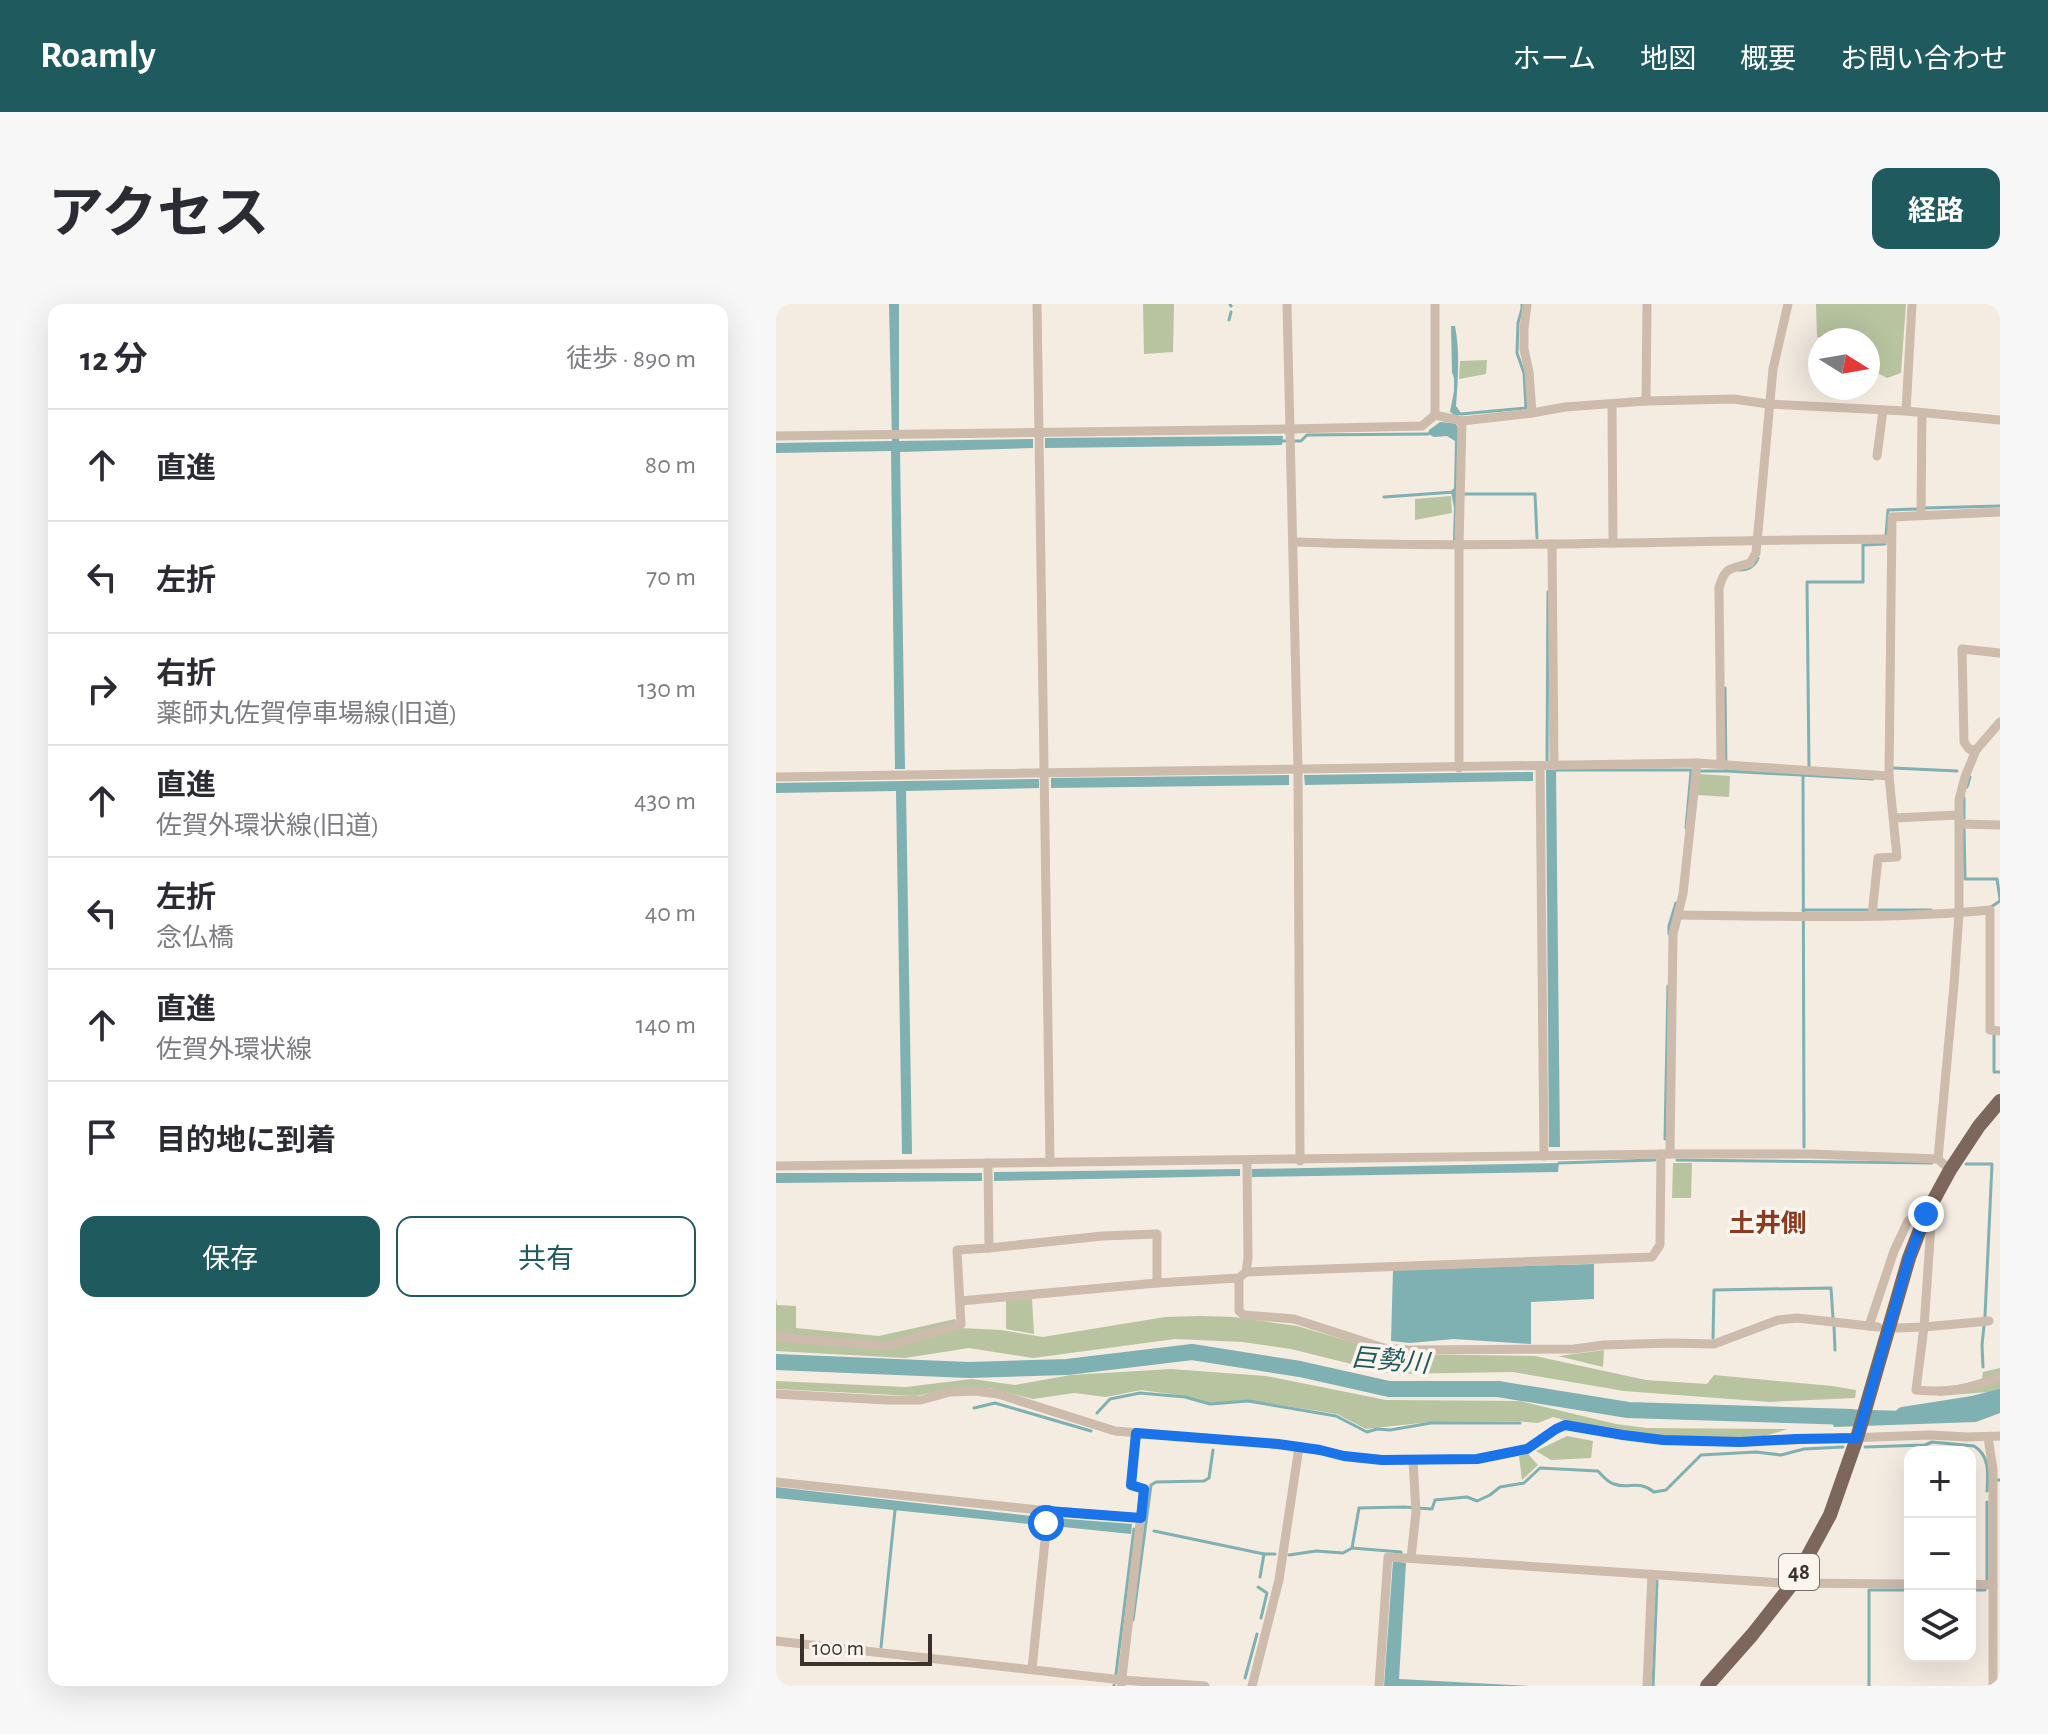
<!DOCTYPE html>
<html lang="ja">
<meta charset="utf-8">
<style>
body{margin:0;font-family:"Alegreya Sans","Noto Sans JP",sans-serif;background:#f7f7f7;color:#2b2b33}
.controls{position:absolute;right:24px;bottom:24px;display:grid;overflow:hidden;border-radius:16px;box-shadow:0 8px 32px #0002}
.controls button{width:72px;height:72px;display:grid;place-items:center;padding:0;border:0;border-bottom:2px solid #e1e1e2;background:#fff;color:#2b2b33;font:40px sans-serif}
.compass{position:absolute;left:1032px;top:24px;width:72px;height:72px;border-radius:50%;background:#fff;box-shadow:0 8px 32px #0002;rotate:101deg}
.scale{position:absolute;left:24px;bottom:20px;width:132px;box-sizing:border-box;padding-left:8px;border:4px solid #3b302b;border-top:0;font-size:22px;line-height:28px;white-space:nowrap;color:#3b302b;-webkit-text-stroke:6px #fbf5ee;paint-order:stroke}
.stop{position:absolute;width:24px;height:24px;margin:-18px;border:6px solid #1a73e8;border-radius:50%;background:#fff}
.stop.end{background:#1a73e8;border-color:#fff;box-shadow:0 2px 8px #0008}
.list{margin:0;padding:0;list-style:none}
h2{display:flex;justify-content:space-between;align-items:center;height:104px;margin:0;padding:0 32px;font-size:34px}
h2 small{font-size:26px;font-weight:400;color:#7c7c81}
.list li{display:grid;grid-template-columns:52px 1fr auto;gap:24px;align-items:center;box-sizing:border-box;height:112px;padding:0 32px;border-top:2px solid #e1e1e2}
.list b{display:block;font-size:30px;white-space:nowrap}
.list p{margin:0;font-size:26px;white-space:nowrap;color:#7c7c81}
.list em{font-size:26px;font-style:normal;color:#7c7c81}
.actions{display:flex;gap:16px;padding:24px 32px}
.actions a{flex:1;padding:18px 0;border:2px solid #1f5a5e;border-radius:16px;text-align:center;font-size:28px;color:#1f5a5e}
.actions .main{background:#1f5a5e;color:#fff}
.icon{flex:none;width:44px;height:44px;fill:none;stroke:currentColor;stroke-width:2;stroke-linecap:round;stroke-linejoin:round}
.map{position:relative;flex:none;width:1224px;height:1382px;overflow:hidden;border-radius:16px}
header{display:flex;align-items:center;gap:48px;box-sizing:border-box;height:112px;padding:0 40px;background:#1f5a5e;color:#fff}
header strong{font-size:38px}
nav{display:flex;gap:44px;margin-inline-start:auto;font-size:28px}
.intro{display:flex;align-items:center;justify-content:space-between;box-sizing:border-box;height:192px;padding:0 48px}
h1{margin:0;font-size:56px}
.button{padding:20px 36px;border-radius:16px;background:#1f5a5e;color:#fff;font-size:28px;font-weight:700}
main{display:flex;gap:48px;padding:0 48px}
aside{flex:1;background:#fff;border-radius:16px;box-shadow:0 8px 32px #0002}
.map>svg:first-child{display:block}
</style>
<header>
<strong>Roamly</strong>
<nav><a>ホーム</a><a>地図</a><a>概要</a><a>お問い合わせ</a></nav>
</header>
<div class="intro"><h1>アクセス</h1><a class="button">経路</a></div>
<main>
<aside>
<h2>12 分<small>徒歩 · 890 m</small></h2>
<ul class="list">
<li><svg class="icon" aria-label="ahead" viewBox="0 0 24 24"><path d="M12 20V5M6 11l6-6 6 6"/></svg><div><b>直進</b></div><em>80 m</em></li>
<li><svg class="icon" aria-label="left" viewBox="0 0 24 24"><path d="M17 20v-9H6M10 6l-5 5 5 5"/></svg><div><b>左折</b></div><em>70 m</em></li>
<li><svg class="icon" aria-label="right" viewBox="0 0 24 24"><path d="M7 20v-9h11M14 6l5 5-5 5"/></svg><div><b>右折</b><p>薬師丸佐賀停車場線(旧道)</p></div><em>130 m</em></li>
<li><svg class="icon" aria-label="ahead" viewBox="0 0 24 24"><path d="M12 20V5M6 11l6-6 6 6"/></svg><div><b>直進</b><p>佐賀外環状線(旧道)</p></div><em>430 m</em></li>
<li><svg class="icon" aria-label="left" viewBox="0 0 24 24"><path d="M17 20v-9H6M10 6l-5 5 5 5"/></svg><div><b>左折</b><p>念仏橋</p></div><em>40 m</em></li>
<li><svg class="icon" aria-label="ahead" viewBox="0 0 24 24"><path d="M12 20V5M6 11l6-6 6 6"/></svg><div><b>直進</b><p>佐賀外環状線</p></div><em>140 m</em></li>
<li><svg class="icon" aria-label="arrive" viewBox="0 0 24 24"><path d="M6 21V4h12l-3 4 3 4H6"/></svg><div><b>目的地に到着</b></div></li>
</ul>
<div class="actions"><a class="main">保存</a><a>共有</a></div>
</aside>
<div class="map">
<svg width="1224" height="1382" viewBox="0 0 1224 1382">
<rect width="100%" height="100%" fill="#f4ebe1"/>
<g fill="#b8c4a0">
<path d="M 367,0 L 398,0 L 397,48 L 368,50 Z"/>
<path d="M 1040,0 L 1130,0 L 1125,69 L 1111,74 L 1092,64 L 1092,36 L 1041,33 Z"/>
<path d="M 711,56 L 710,70 L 683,75 L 684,57 Z"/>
<path d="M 675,192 L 676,209 L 639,216 L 639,195 Z"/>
<path d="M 923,470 L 954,472 L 953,493 L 921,491 Z"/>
<path d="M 897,859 L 916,859 L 915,894 L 896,894 Z"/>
<path d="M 0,994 L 1,1001 L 20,1002 L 20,1024 L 103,1032 L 179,1015 L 185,1024 L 225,1026 L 267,1033 L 389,1013 L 425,1012 L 458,1013 L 521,1022 L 617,1050 L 759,1052 L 870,1076 L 931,1080 L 938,1071 L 1056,1082 L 1080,1086 L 1079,1094 L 994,1098 L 848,1087 L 737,1068 L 616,1070 L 515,1045 L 467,1038 L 399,1035 L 257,1054 L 193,1044 L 129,1054 L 0,1047 Z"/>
<path d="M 256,995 L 258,1030 L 230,1025 L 230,996 Z"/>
<path d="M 828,1046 L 827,1063 L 782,1052 L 783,1052 Z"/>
<path d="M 1224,1064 L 1224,1087 L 1162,1092 L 1162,1085 L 1206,1076 L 1207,1068 Z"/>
<path d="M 395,1065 L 490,1072 L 610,1096 L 744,1097 L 840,1120 L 870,1124 L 1012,1125 L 982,1134 L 874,1132 L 807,1121 L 777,1113 L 762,1119 L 740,1117 L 654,1118 L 590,1125 L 561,1110 L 471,1096 L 434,1099 L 409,1092 L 365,1086 L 330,1093 L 298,1089 L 257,1095 L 214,1084 L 174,1085 L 139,1092 L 0,1085 L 0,1077 L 130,1083 L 196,1075 L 239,1081 L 295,1071 Z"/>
<path d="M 791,1132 L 817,1137 L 815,1154 L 775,1156 L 760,1147 Z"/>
<path d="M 752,1150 L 762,1161 L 746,1176 L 743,1152 Z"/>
</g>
<g fill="#7fb0b2">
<path d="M 113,0 L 123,0 L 123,137 L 257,135 L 257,144 L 124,148 L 129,465 L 119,465 L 115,147 L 0,149 L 0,139 L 116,137 Z"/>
<path d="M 675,22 L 679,22 C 684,47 682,76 680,102 L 685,109 L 685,111 L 682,111 L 680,120 L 683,126 L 679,237 L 677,236 L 678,204 L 675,187 L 678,184 L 679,137 L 671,132 L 658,133 L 652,130 L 653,126 L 664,118 L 676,119 L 677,110 L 674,108 L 678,87 L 678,74 L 676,68 Z"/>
<path d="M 507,132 L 506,141 L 269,144 L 269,134 Z"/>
<path d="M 770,466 L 780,466 L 784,843 L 773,843 Z"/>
<path d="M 757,468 L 757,477 L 529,481 L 528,471 Z"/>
<path d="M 513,471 L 513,481 L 275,484 L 275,474 Z"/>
<path d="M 263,475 L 263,484 L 130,487 L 136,850 L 126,850 L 120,487 L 0,489 L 0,479 Z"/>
<path d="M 783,859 L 782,868 L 476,873 L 476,865 Z"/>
<path d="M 464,865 L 464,872 L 218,877 L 218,868 Z"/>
<path d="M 0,869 L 206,869 L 206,877 L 0,879 Z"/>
<path d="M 818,960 L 818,995 L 755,998 L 755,1040 L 678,1035 L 634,1039 L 615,1037 L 617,966 Z"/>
<path d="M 1224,1097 L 1224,1109 L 1200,1118 L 1058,1123 L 1056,1119 L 1059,1105 L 1130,1107 C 1139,1104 1146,1108 1155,1108 C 1180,1108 1201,1107 1224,1097 Z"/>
<path d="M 0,1183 L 264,1213 L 263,1221 L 0,1194 Z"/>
<path d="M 279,1214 L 356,1220 L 355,1230 L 278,1222 Z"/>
<path d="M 617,1257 L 630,1259 L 623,1375 L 753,1382 L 608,1382 Z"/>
</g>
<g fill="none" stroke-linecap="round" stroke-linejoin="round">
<g stroke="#7fb0b2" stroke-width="3">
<path d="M 454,0 L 455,2"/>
<path d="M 453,16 L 455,8"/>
<path d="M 685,110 L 750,104 L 748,69 L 741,49 L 742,19 L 746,5 L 746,0"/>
<path d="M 504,137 L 525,137 L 531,131 L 652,130"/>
<path d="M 688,190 L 759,190 L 761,234"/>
<path d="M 608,193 L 678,188"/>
<path d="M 1149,204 L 1224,202"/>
<path d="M 1110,231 L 1112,206 L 1140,205"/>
<path d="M 963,266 C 972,266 979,262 982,254"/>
<path d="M 771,457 L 772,288"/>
<path d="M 1033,464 L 1031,278 L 1087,278 L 1087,241 L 1109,240"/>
<path d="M 1117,464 L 1181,467"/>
<path d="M 921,467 L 950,467 L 949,384"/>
<path d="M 950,467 L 1097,475"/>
<path d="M 778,468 L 780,466 L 915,466"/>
<path d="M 1027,472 L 1028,843"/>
<path d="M 1191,483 L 1194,473"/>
<path d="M 1188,494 L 1188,514"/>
<path d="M 1188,523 L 1189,575 L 1221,575 L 1224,595"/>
<path d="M 910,524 L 915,468"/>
<path d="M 1215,603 L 1224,597"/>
<path d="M 1027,606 L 1155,606"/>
<path d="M 893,630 L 893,622 L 900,599"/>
<path d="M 1218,730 L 1218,768 L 1224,768"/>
<path d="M 889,835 L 892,682"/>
<path d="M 901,856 L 1156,859"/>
<path d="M 783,859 L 879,856"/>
<path d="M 1190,860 L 1216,860 L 1209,1012 L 1206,1041 L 1207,1063"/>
<path d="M 1058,1022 L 1059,1046"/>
<path d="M 937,1034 L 938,986 L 1055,984 L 1057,1014"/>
<path d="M 198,1104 L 219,1099 L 315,1127"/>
<path d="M 321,1109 L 334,1095 L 364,1089 L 409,1093 L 434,1100 L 472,1097 L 560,1112 L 591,1128 L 601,1125 L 614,1126 L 655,1119 L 744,1119"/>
<path d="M 1089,1143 L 1149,1141 L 1156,1138 L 1198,1142 C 1214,1151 1212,1171 1211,1187"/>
<path d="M 1222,1176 L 1224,1176"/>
<path d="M 378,1227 L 488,1250 L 499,1250"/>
<path d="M 576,1244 L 625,1248 L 625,1251"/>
<path d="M 513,1251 L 540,1247 L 567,1249 L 576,1244 L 583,1204 L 628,1203 L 656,1205 L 659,1196 L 691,1193 L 701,1197 L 714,1191 L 724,1183 L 748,1179 L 764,1164 L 822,1167 C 827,1172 831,1178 838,1180 C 853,1186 862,1175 878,1188 L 890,1186 L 925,1151 L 980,1148 L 1005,1151 L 1028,1145 L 1067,1143"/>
<path d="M 484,1273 L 488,1250"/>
<path d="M 482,1283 L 491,1289 L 485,1314"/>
<path d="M 1194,1286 L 1209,1286 L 1211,1275 L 1211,1198"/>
<path d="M 357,1316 L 375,1181 L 380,1178 L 428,1177 L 433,1174 L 437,1146"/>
<path d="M 105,1343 L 119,1206"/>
<path d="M 340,1370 L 358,1225"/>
<path d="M 469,1374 L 481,1330"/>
<path d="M 338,1382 L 338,1381"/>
<path d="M 877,1382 L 881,1277"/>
<path d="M 1093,1382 L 1093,1286 L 1134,1286"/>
</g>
<g stroke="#7fb0b2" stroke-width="16">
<path d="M 0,1058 L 193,1066 L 291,1063 L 416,1048 L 524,1065 L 613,1085 L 722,1085 L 852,1106 L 1076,1113"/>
<path d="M 1127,1111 L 1197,1100 L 1224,1093"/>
</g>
<g stroke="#cdbbac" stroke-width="9">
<path d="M 261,0 L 274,858"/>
<path d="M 511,0 L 522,466 L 524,857"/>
<path d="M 751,0 L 748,25 L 748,45 L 753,68 L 756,109"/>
<path d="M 870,97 L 871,0"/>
<path d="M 836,100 L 837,238"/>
<path d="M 1130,107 L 1136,0"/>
<path d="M 659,111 L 686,117 L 756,109 L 789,103 L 870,97 L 958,95 L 992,100 L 1130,107 L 1224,116"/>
<path d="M 659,111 L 659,0"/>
<path d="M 0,132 L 514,125 L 646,122 L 659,111"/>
<path d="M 1101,152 L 1107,106"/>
<path d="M 1145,210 L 1146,109"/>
<path d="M 518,238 C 717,245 916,236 1115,235"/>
<path d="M 776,240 L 778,462"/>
<path d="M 1200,446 L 1193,445 L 1188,438 L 1186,345 L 1224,349"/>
<path d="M 945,461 L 943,284 C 949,261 955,266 974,259 L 980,249 L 997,65 L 1012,0"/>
<path d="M 764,462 L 768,852"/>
<path d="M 683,464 L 683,241 L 686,117"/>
<path d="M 0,473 L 921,459 L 1113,472"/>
<path d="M 1118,514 L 1183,511"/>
<path d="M 1183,520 L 1224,521"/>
<path d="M 902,611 C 1005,612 1111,616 1214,606 L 1214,726 L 1224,727"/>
<path d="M 1096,611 L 1102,554 L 1121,553 L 1113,472 L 1116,213 L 1224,208"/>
<path d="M 894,850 L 897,630 L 907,590 L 921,459"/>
<path d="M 1162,855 L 1178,681 L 1183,609 L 1183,496 L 1189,473 L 1200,446 L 1224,418"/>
<path d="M 0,862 L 894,850 L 1035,850 L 1162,855 L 1174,866"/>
<path d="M 213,944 L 326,932 L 381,930 L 381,979"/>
<path d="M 470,968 L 876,953 L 884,941 L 885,850"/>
<path d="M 463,974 L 463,1007 L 468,1011 L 518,1015 L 608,1044 L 634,1046 L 798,1045 L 828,1041 L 894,1039 L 938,1040 L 1002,1016 L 1021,1014 L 1102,1023"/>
<path d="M 184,997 L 381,979 L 463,974 L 470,968 L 472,954 L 471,857"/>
<path d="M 1093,1022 L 1118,947 L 1132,917 L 1150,910 L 1155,921 L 1148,1023 L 1140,1086 C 1175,1089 1192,1085 1224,1073"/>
<path d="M 1121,1024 L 1148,1023 L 1213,1017"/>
<path d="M 0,1033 L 112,1042 L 185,1020 L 181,946 L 213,944 L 212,859"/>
<path d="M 0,1090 L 111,1096 L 145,1096 L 174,1088 L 199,1087 L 222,1090 L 339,1127 L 502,1140 L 544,1146 L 568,1152 L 606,1156 L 701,1155 L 751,1145 L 780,1125 L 789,1121 L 847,1131 L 887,1136 L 964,1138 L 1154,1131 L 1192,1133 L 1224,1132"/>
<path d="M 1212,1133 L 1217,1166 L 1217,1382"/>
<path d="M 0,1178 L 272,1207 L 365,1214"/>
<path d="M 635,1254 L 640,1208 L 637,1156"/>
<path d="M 1194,1280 L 1217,1281"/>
<path d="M 0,1337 L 346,1376 L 429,1382"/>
<path d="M 256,1365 L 272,1207"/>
<path d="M 345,1382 L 368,1185 L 355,1181 L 360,1129"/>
<path d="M 476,1382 L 503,1276 L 523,1143"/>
<path d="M 603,1382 L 612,1253 L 1006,1279 L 1134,1280"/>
<path d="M 871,1382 L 876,1270"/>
</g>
<path stroke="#7d675c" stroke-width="14" d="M 931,1382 L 976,1331 L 1017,1279 L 1054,1211 L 1081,1134 L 1133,954 L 1150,910 L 1174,866 L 1203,822 L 1224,797"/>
</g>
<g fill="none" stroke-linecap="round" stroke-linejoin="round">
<path stroke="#1a73e8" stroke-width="10" d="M 270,1219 L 272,1207 L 365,1214 L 368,1185 L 355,1181 L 360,1129 L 502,1140 L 544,1146 L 568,1152 L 606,1156 L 701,1155 L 751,1145 L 780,1125 L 789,1121 L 847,1131 L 887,1136 L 964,1138 L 1020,1135 L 1081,1134 L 1133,954 L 1150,910"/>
</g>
<g text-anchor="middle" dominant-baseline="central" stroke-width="7" stroke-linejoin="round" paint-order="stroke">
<rect fill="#fbf5ee" stroke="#756b66" stroke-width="2" x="1003" y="1250" width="40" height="36" rx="6"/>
<g font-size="22" font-weight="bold" fill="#3b302b">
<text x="1023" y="1268">48</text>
</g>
<g font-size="26" font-weight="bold" fill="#8c3b22" stroke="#fbf5ee">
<text x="992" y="920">土井側</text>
</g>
<g font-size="26" font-style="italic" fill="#1f5a5e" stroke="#fbf5ee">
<text transform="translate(614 1057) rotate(5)">巨勢川</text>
</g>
</g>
</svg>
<div class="controls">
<button>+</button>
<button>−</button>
<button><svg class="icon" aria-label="layers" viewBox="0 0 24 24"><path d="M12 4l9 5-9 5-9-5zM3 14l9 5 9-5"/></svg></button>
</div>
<svg class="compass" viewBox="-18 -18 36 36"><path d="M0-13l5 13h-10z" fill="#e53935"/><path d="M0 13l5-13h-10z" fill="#7c7c81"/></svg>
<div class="scale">100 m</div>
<div class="stop" style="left:270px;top:1219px"></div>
<div class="stop end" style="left:1150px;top:910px"></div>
</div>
</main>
